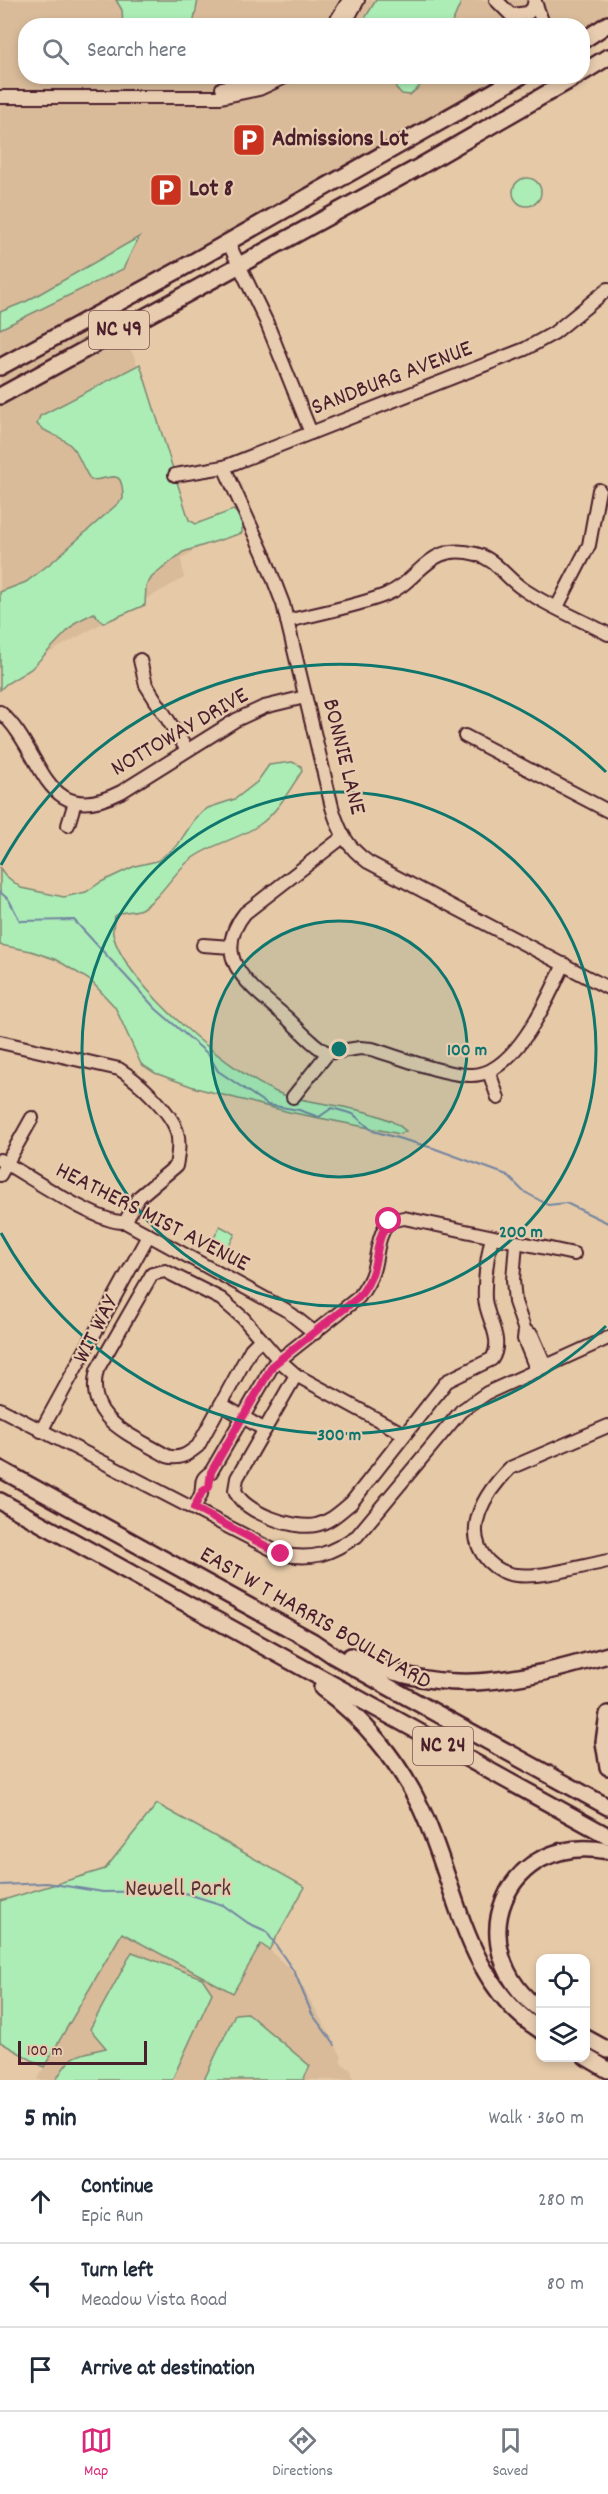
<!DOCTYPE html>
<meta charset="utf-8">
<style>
body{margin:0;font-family:Dekko,sans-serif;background:#f6f6f7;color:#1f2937}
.controls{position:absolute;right:18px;bottom:18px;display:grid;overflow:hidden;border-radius:12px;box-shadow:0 3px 9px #0003}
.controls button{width:54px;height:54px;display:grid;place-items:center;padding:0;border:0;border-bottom:2px solid #e0e1e3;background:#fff;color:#1f2937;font:30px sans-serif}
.scale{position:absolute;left:18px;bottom:15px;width:129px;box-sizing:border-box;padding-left:6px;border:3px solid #4a1f2b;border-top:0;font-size:16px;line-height:21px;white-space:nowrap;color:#4a1f2b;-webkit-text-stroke:4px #e8ccaf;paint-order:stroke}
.stop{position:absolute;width:18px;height:18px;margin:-14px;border:4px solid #db2777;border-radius:50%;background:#fff}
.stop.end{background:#db2777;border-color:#fff;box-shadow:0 2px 6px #0008}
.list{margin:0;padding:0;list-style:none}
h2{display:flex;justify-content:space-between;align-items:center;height:78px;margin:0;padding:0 24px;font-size:26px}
h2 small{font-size:20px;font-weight:400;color:#747a83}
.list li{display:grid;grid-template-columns:39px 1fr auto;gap:18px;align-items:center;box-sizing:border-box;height:84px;padding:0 24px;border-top:2px solid #e0e1e3}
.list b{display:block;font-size:22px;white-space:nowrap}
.list p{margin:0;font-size:20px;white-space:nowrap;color:#747a83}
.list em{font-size:20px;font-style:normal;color:#747a83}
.icon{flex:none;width:33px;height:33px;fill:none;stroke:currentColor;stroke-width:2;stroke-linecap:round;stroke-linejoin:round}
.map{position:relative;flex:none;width:608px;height:2080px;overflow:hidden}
.search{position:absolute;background:#fff;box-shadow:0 3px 9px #0003;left:18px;right:18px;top:18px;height:66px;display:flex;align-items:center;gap:15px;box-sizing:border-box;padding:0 21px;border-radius:24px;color:#747a83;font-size:22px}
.sheet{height:330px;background:#fff}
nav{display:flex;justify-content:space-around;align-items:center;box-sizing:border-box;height:84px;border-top:2px solid #e0e1e3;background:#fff;font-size:16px;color:#747a83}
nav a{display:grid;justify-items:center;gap:3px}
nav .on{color:#db2777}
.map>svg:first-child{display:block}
</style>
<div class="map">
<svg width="608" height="2080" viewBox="0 0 608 2080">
<rect width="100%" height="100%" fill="#e6caa8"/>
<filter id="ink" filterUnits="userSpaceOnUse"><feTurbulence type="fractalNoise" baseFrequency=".0167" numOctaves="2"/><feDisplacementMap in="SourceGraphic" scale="12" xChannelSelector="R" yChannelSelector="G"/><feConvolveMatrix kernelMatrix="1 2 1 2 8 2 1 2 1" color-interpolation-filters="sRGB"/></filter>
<g filter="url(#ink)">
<g fill="#d9bb9a">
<path d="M 0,0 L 608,0 L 608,20 L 583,38 L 582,26 L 26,26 L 26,76 L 515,77 L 260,219 L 105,301 L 135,358 L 166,461 L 200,547 L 181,559 L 184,578 L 0,680 Z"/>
<path d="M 122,1933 L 233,1992 L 262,1943 L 296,1975 L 342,2057 L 340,2062 L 351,2070 L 354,2080 L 37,2080 Z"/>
</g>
<g fill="#acedb6" stroke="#7b8670" stroke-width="1.5">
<path d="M 116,0 L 198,0 L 193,25 L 123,26 L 122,10 Z"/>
<path d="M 376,0 L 462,0 L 451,25 L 361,25 Z"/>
<path d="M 396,77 L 424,77 L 419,87 L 410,95 L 402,94 L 396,88 Z"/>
<circle cx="527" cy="192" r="14"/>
<path d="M 139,237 L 123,269 L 0,329 L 0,312 L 27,301 Z"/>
<path d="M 140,364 L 189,520 L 196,524 L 233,510 L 242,517 L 242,533 L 183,552 L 152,577 L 146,586 L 145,605 L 103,623 L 94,613 L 76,622 L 31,669 L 6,684 L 0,690 L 0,592 L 26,582 L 52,562 L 123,499 C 123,465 111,480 91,480 C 83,470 80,456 72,447 C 63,435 46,435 37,424 L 40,416 Z"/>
<path d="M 292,762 L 301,766 L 302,771 C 290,789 277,813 259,825 C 238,840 210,844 190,860 C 172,874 161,898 141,909 C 132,913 123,910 115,916 C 114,922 112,929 113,934 C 123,983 238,1080 284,1095 C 318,1106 379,1106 406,1131 L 400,1134 L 289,1112 L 196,1088 L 155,1073 L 141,1064 L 115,1007 L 91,981 L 57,960 L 31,951 L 0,945 L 0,868 L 5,875 L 21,888 L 64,897 L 86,892 L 101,882 L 135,866 L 157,861 L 177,846 L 196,817 L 208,808 L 235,799 L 257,782 L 269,765 Z"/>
<path d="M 220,1226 L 235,1234 L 224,1255 L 209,1248 Z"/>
<path d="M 157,1804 L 305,1887 L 269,1950 L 261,1944 L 233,1993 L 122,1933 L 44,2067 L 0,2042 L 0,1901 L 105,1869 Z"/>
<path d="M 132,1952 L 202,1978 L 212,1993 L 172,2080 L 56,2080 C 71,2053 77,2055 106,2048 L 90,2029 Z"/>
<path d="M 247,2013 L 310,2066 L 303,2080 L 204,2080 L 235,2014 Z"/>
</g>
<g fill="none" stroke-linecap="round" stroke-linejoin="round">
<g stroke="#7384a0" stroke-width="2">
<path d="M 0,892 L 9,900 L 20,921 L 74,920 L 156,1009 L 208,1054 L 218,1071 L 268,1105 L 299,1110 L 319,1117 L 332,1108 L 353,1114 L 373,1131 L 433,1148 L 507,1175 L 523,1191 L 548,1205 L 566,1203 L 608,1223"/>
<path d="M 0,1885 L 47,1883 L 103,1892 L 178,1891 L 223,1905 L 248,1923 L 266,1931 L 295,1973 L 312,2014 L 335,2045"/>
</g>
<g stroke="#4a1f2b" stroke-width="16">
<g id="minor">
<path d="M 496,0 L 522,26"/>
<path d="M 535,2 L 544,26"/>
<path d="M 512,15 L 528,13 L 533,8 L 535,0"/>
<path d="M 344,25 L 358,0"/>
<path d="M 333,26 L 349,0"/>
<path d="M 222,88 L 243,85 L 267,76"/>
<path d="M 0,97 L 221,97 L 259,89 L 287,76"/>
<path d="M 228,242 L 266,321 L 311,433"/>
<path d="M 224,467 L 264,555 L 283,604 L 332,807 C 339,831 347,847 368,862 L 608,988"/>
<path d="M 175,475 L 224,467 L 525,349 L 554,333 L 608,289"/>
<path d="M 557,607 L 589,545 L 599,490"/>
<path d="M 287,621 C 319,613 354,607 385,595 C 421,581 427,541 476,554 C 496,559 506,578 523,589 C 549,607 580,619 608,634"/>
<path d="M 140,660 L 146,685 L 187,750"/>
<path d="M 0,712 C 44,749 42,832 121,792 L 236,720 L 264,707 L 305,697"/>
<path d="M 465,736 L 608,811"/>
<path d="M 68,825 L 75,802"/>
<path d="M 203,945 L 231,947"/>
<path d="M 0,1042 L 119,1069 C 137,1080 171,1111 177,1132 C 180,1143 178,1155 176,1166 L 139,1197 L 125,1222"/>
<path d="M 328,1053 C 313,1046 299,1029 286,1017 C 253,988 208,959 245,913 L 343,837"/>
<path d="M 489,1072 L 498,1098"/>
<path d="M 293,1097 L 328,1053 L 360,1048 L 372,1049 C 398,1057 445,1075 470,1075 C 514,1077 548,999 564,964"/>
<path d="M 0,1160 C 26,1174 99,1225 125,1222 L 286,1310"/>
<path d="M 0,1175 L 32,1118"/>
<path d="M 516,1243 L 513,1280 L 515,1302 L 525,1331 L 524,1339 L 537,1371"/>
<path d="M 291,1314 L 315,1333"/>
<path d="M 525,1331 L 532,1335 L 546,1367"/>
<path d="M 261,1339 L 251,1349 L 198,1446 C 188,1454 180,1460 167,1456 C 132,1435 84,1420 97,1370 L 152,1274 L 165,1271 L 221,1299 L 243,1318 L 279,1360 L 296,1375 L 404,1434"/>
<path d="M 296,1375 L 237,1478 L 235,1490 C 242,1512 294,1530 316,1525 C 330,1522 340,1512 351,1503 L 447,1381 L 492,1359 C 504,1339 487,1320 485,1299 C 484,1278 487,1258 492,1237"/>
<path d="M 221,1404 L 265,1430"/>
<path d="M 0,1409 L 281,1554 C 313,1561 330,1554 357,1536 L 461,1411 L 487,1393 L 608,1338"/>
<path d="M 608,1426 L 510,1468 C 486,1492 460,1530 488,1561 C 496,1569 505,1574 516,1575 C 544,1578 581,1566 608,1561"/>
<path d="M 41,1431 L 148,1236"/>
<path d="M 194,1508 C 196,1504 199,1499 201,1494 C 204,1482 198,1481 211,1472 L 273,1365 L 359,1297 C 365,1289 370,1281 373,1271 C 378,1254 377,1236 389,1221 L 404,1218 L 574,1254"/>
</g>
</g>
<g stroke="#4a1f2b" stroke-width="20">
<g id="major">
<path d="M 582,41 L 608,24"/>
<path d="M 582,73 L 608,57"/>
<path d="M 0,367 L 177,271 L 521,76"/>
<path d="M 0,396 L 419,167 L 577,76"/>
<path d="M 0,1469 L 312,1641 L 334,1656 L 387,1686 L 608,1807"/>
<path d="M 0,1501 L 608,1836"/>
<path d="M 351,1656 C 444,1699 515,1682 608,1655"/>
<path d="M 322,1688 C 363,1718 398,1760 420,1806 C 457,1883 463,1981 540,2030"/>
<path d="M 608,1714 L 604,1742 L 608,1767"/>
<path d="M 540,2010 C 458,1948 504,1831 608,1851"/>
<path d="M 586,2038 L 608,2050"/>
<path d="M 586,2057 L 608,2070"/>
</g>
</g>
<use href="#minor" stroke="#e8ccaf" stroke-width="12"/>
<use href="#major" stroke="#e8ccaf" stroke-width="15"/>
</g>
</g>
<g fill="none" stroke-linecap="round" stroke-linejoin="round" filter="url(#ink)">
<path stroke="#db2777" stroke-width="8" d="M 281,1554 L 194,1508 L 202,1492 L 209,1487 L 211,1472 L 273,1365 L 359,1297 C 365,1289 370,1281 373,1271 C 378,1254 377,1236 389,1221"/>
</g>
<circle cx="339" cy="1049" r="128" fill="#0f766e" fill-opacity=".12"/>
<g fill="none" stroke="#0f766e" stroke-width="3">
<circle cx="339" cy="1049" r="128"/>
<circle cx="339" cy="1049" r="257"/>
<path d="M606 1326A385 385 0 0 1 1 1233M1 865A385 385 0 0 1 606 772"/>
</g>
<defs>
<g id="parking-square" transform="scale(1.725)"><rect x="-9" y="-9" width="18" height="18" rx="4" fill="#c8321e" stroke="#e8ccaf"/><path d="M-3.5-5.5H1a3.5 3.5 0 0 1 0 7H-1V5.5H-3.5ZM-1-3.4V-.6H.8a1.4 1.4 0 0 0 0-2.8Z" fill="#fff"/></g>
</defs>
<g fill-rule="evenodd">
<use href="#parking-square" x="249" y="140"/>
<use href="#parking-square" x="166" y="190"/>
</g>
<g text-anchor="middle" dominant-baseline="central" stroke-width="4.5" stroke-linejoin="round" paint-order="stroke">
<g fill="#e8ccaf" stroke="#795353" stroke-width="1.5">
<rect x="89" y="311" width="60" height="38" rx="4.5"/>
<rect x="413" y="1727" width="60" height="38" rx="4.5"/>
</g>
<g font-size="22" font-weight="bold" fill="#4a1f2b">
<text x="119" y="330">NC 49</text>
<text x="443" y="1746">NC 24</text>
</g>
<g font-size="24" font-weight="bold" fill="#4a1f2b" stroke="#e8ccaf" text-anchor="start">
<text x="272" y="140">Admissions Lot</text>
<text x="189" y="190">Lot 8</text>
</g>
<g font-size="24" fill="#4a1f2b" stroke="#e8ccaf">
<text transform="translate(392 379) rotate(-21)">SANDBURG AVENUE</text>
<text transform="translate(180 733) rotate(-30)">NOTTOWAY DRIVE</text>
<text transform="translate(343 757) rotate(76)">BONNIE LANE</text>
<text transform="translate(152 1218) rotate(27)">HEATHERS MIST AVENUE</text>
<text transform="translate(97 1330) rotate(-63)">WIT WAY</text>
<text transform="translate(315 1619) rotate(30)">EAST W T HARRIS BOULEVARD</text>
</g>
<g font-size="24" fill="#543439" stroke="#e8ccaf">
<text x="178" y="1890">Newell Park</text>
</g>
</g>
<circle cx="339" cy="1049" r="9" fill="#0f766e" stroke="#e8ccaf" stroke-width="3"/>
<g font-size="18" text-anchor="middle" font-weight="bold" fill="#0f766e" stroke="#e8ccaf" stroke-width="4.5" stroke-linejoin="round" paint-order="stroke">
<text x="467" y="1055">100 m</text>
<text x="521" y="1237">200 m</text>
<text x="339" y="1440">300 m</text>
</g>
</svg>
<div class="controls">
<button><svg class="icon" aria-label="locate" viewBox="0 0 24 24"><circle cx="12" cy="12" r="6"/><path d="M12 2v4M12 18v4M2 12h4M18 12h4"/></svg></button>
<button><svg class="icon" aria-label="layers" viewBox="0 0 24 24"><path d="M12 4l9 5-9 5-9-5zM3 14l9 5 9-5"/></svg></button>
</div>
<div class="scale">100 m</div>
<div class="stop" style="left:389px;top:1221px"></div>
<div class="stop end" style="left:281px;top:1554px"></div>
<div class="search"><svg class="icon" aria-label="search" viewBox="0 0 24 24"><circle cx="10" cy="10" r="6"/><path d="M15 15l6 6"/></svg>Search here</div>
</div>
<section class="sheet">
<h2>5 min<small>Walk · 360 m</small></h2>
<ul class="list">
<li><svg class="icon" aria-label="ahead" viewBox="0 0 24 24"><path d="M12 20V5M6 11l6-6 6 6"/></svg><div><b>Continue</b><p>Epic Run</p></div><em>280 m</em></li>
<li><svg class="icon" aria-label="left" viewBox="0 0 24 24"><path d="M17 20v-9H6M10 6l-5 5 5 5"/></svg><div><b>Turn left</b><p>Meadow Vista Road</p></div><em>80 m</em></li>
<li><svg class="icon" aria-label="arrive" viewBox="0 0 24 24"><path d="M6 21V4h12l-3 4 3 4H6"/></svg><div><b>Arrive at destination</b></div></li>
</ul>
</section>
<nav>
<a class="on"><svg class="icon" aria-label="map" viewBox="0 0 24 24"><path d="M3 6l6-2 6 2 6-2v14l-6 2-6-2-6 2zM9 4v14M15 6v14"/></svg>Map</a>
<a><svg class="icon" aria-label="directions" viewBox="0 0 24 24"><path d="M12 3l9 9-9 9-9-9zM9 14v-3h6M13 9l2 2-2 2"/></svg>Directions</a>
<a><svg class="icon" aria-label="saved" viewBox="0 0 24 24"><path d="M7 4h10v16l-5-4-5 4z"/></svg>Saved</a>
</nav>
